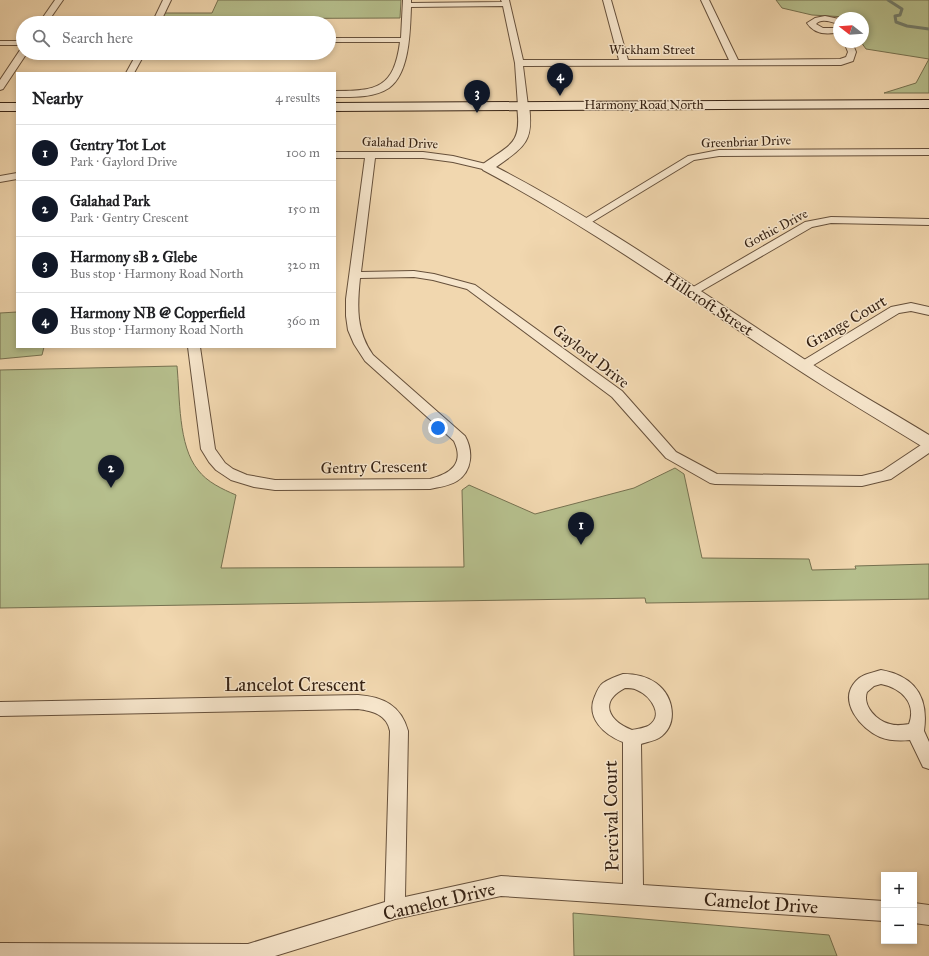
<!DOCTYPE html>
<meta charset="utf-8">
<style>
body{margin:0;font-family:"IM FELL Great Primer",serif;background:#f2f2f2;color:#202124}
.controls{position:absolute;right:12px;bottom:12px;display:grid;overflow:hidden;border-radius:0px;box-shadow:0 2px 6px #0003}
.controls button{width:36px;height:36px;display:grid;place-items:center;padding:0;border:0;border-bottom:1px solid #e0e0e0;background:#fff;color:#202124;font:20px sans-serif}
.compass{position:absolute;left:833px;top:12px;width:36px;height:36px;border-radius:50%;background:#fff;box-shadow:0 2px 6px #0003;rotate:287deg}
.you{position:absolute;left:438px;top:428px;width:14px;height:14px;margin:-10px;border:3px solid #fff;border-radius:50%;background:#1a73e8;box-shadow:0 0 0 6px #1a73e833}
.badge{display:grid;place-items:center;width:26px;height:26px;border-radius:50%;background:#111827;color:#fff;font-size:13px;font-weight:700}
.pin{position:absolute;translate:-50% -33px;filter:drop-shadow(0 1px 2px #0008)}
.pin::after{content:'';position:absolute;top:21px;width:14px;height:12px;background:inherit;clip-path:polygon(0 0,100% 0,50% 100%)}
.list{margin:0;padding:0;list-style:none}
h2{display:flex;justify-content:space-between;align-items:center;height:52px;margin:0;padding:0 16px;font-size:17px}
h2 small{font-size:13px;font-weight:400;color:#757577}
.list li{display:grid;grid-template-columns:26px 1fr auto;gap:12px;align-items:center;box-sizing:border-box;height:56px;padding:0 16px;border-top:1px solid #e0e0e0}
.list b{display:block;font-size:15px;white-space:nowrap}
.list p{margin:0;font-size:13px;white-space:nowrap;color:#757577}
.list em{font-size:13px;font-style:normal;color:#757577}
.icon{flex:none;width:22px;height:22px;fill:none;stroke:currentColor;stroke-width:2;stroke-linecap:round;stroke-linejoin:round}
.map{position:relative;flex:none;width:929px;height:956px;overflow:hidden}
.search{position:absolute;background:#fff;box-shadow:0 2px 6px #0003;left:16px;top:16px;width:320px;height:44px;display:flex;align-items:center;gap:10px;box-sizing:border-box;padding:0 14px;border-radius:22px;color:#757577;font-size:15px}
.panel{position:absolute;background:#fff;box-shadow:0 2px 6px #0003;left:16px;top:72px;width:320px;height:276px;border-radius:0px}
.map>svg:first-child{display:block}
</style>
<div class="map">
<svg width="929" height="956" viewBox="0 0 929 956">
<rect width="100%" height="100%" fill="#f1d7af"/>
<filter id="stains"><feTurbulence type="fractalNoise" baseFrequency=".005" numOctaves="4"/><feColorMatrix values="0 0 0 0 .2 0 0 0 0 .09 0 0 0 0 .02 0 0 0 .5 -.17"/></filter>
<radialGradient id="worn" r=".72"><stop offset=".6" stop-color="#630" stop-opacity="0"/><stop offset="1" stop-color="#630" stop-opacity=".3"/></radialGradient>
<g fill="#b6bf8d" stroke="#767150">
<path d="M 218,0 L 401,0 L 400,18 L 162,19 L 164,13 L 212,13 Z"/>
<path d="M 776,0 L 929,0 L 929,93 L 884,93 L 916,83 L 929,59 L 866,49 L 861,42 L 863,42 L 863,18 L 812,15 L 782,8 Z"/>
<path d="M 17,312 L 17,347 L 44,347 L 42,355 L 0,359 L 0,313 Z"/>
<path d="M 177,366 C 180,397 178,446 198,470 C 207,482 222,489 236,495 L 221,568 L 464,567 L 462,490 L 469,485 L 535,514 L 634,488 L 675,468 L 684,474 L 702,558 L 809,559 L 812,570 L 856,569 L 855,566 L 929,564 L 929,599 L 646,603 L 645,598 L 0,608 L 0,370 Z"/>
<path d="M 573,913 L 829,935 L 837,956 L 574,956 Z"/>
</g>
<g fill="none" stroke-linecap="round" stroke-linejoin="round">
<path stroke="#737e6d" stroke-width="3" d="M 888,0 L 902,9 L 900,15 L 895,16 L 896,22 L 907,26 L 929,29"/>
<g stroke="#66503b" stroke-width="2">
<g id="minor">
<path d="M 55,0 L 63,0 L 47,23 L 39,23 Z"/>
<path d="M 163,0 L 171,0 L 160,23 L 152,23 Z"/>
<path d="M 403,0 L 411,0 L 411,3 L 502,2 L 501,0 L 509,0 L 523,60 L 619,60 L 603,0 L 611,0 L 628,60 L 729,60 L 701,0 L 709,0 L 738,60 L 840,59 L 846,57 L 848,52 L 844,42 L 852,42 L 856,52 L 853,61 L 841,65 L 523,66 L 528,106 L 523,109 L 518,106 L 515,63 L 503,6 L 411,7 C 410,30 410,73 389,88 C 374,98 352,97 335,97 L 335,91 C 377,91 394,88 400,42 L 329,42 L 329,38 L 401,38 Z"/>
<path d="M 825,16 L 839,19 L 839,24 C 831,22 821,18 816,24 L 823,28 L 839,28 L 839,32 C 827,35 814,34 807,23 L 815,18 Z"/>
<rect x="0" y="41" width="23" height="4"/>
<path d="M 20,50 L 23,50 L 23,53 L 27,53 L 3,89 L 0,90 L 0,80 Z"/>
<path d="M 137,53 L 145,53 L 134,73 L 126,73 Z"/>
<path d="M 929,149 L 929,155 L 719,156 L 694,160 L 587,225 L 579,225 L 578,223 L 688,156 L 719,150 Z"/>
<path d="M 335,152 L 423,152 L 453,156 L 490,165 L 492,167 L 487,170 L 453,162 L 423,158 L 375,158 L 361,272 L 414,271 L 434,274 L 475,285 L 622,391 L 676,452 L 717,474 L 862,476 L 882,471 L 924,443 L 929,441 L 929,453 L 891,479 L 862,486 L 715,484 L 710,483 L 666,458 L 612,397 L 467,289 L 433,280 L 414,277 L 360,278 C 357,307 356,331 373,355 L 465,436 C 473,450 473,471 457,481 C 449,486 439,487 430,489 L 275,490 L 254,487 L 231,480 L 216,470 L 209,462 L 201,449 L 188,347 L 200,347 L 215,449 L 225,463 L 233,469 L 247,475 L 275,480 L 430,479 C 450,474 465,464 454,441 L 365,361 L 354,344 L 348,330 L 346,316 L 346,299 L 365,158 L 335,158 Z"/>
<path d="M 17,173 L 17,179 L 0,182 L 0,176 Z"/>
<path d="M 831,217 L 929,219 L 929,225 L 831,223 L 812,227 L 696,294 L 688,294 L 686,292 L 688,290 L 805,222 Z"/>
<path d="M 911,303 L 929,307 L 929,315 L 911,311 L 899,313 L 807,369 L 799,369 L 797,366 L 799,363 L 891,307 Z"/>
<path d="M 881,670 C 914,676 929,696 924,731 L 929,742 L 929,769 L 923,767 L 910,740 C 900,741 890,741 880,737 C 861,729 837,701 856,681 C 862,674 872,673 881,670 ZM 881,684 C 901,688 917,703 909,724 C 903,725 896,726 890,724 C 877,721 862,706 867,692 L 874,686 Z"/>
<path d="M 623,674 C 635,674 646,676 656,683 C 674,696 679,725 659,738 C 654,741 646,742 641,744 L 643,885 L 884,901 L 884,921 L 501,896 L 395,919 L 275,956 L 0,956 L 0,943 L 248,944 L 385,902 L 390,731 C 387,715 373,711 358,709 L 0,716 L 0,702 L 358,695 C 383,697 401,705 408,731 L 405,897 L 501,876 L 623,884 L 623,742 C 605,735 585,718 595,696 C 597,691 599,686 603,683 C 609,679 617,676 623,674 ZM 625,688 C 629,688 633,688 637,690 C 651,696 665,716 648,726 C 644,728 637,729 632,730 C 609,721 598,702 625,688 Z"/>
<path d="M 914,903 L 929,905 L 929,925 L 914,923 Z"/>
</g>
</g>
<g stroke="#66503b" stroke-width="2">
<path id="tertiary" d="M 523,103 L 527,104 L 529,106 C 534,142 524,147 496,167 C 604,223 705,295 807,361 C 847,387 888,410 929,435 L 929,449 L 923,447 C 881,421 838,396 797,369 C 693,301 592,228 483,170 L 481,167 L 483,164 C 511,144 522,144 517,106 L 519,104 Z"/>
</g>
<g stroke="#372314" stroke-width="2">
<g id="secondary">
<path d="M 929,100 L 929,108 L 335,111 L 335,103 Z"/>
<rect x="0" y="103" width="17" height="8"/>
</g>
</g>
<use href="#minor" fill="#f6e5cb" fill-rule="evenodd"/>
<use href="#tertiary" fill="#f6e5cb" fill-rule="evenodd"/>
<use href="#secondary" fill="#f6e5cb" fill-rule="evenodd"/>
</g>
<g text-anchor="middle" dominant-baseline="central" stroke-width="3" stroke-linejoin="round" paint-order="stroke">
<g font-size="13" fill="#372314" stroke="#f6e5cb">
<text x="652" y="50">Wickham Street</text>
<text x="644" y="105">Harmony Road North</text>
<text transform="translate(746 142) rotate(-2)">Greenbriar Drive</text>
<text transform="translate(400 143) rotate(2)">Galahad Drive</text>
<text transform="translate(776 229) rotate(-28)">Gothic Drive</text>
</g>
<g font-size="16" fill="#372314" stroke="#f6e5cb">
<text transform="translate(709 304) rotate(33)">Hillcroft Street</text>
<text transform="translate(846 322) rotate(-30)">Grange Court</text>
<text transform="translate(591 356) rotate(38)">Gaylord Drive</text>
<text transform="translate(374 467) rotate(-1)">Gentry Crescent</text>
</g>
<g font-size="19" fill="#372314" stroke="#f6e5cb">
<text x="295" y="684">Lancelot Crescent</text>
<text transform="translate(611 816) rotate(-91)">Percival Court</text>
<text transform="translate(439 901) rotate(-13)">Camelot Drive</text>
<text transform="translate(761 903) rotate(4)">Camelot Drive</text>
</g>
</g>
<rect width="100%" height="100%" filter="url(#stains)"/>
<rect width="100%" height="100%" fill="url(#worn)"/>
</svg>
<div class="controls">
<button>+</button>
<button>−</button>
</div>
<svg class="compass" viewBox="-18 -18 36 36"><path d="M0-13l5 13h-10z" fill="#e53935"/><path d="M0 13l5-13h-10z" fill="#757577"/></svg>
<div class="you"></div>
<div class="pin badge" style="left:581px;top:545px">1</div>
<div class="pin badge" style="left:111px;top:488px">2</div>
<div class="pin badge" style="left:477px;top:113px">3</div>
<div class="pin badge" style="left:560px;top:96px">4</div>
<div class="search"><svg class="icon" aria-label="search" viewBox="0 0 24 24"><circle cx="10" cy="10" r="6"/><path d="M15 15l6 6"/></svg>Search here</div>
<section class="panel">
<h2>Nearby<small>4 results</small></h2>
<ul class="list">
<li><span class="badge">1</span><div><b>Gentry Tot Lot</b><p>Park · Gaylord Drive</p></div><em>100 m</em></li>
<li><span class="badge">2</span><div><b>Galahad Park</b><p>Park · Gentry Crescent</p></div><em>150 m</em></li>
<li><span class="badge">3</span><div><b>Harmony sB 2 Glebe</b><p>Bus stop · Harmony Road North</p></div><em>320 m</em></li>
<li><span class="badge">4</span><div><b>Harmony NB @ Copperfield</b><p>Bus stop · Harmony Road North</p></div><em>360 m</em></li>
</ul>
</section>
</div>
